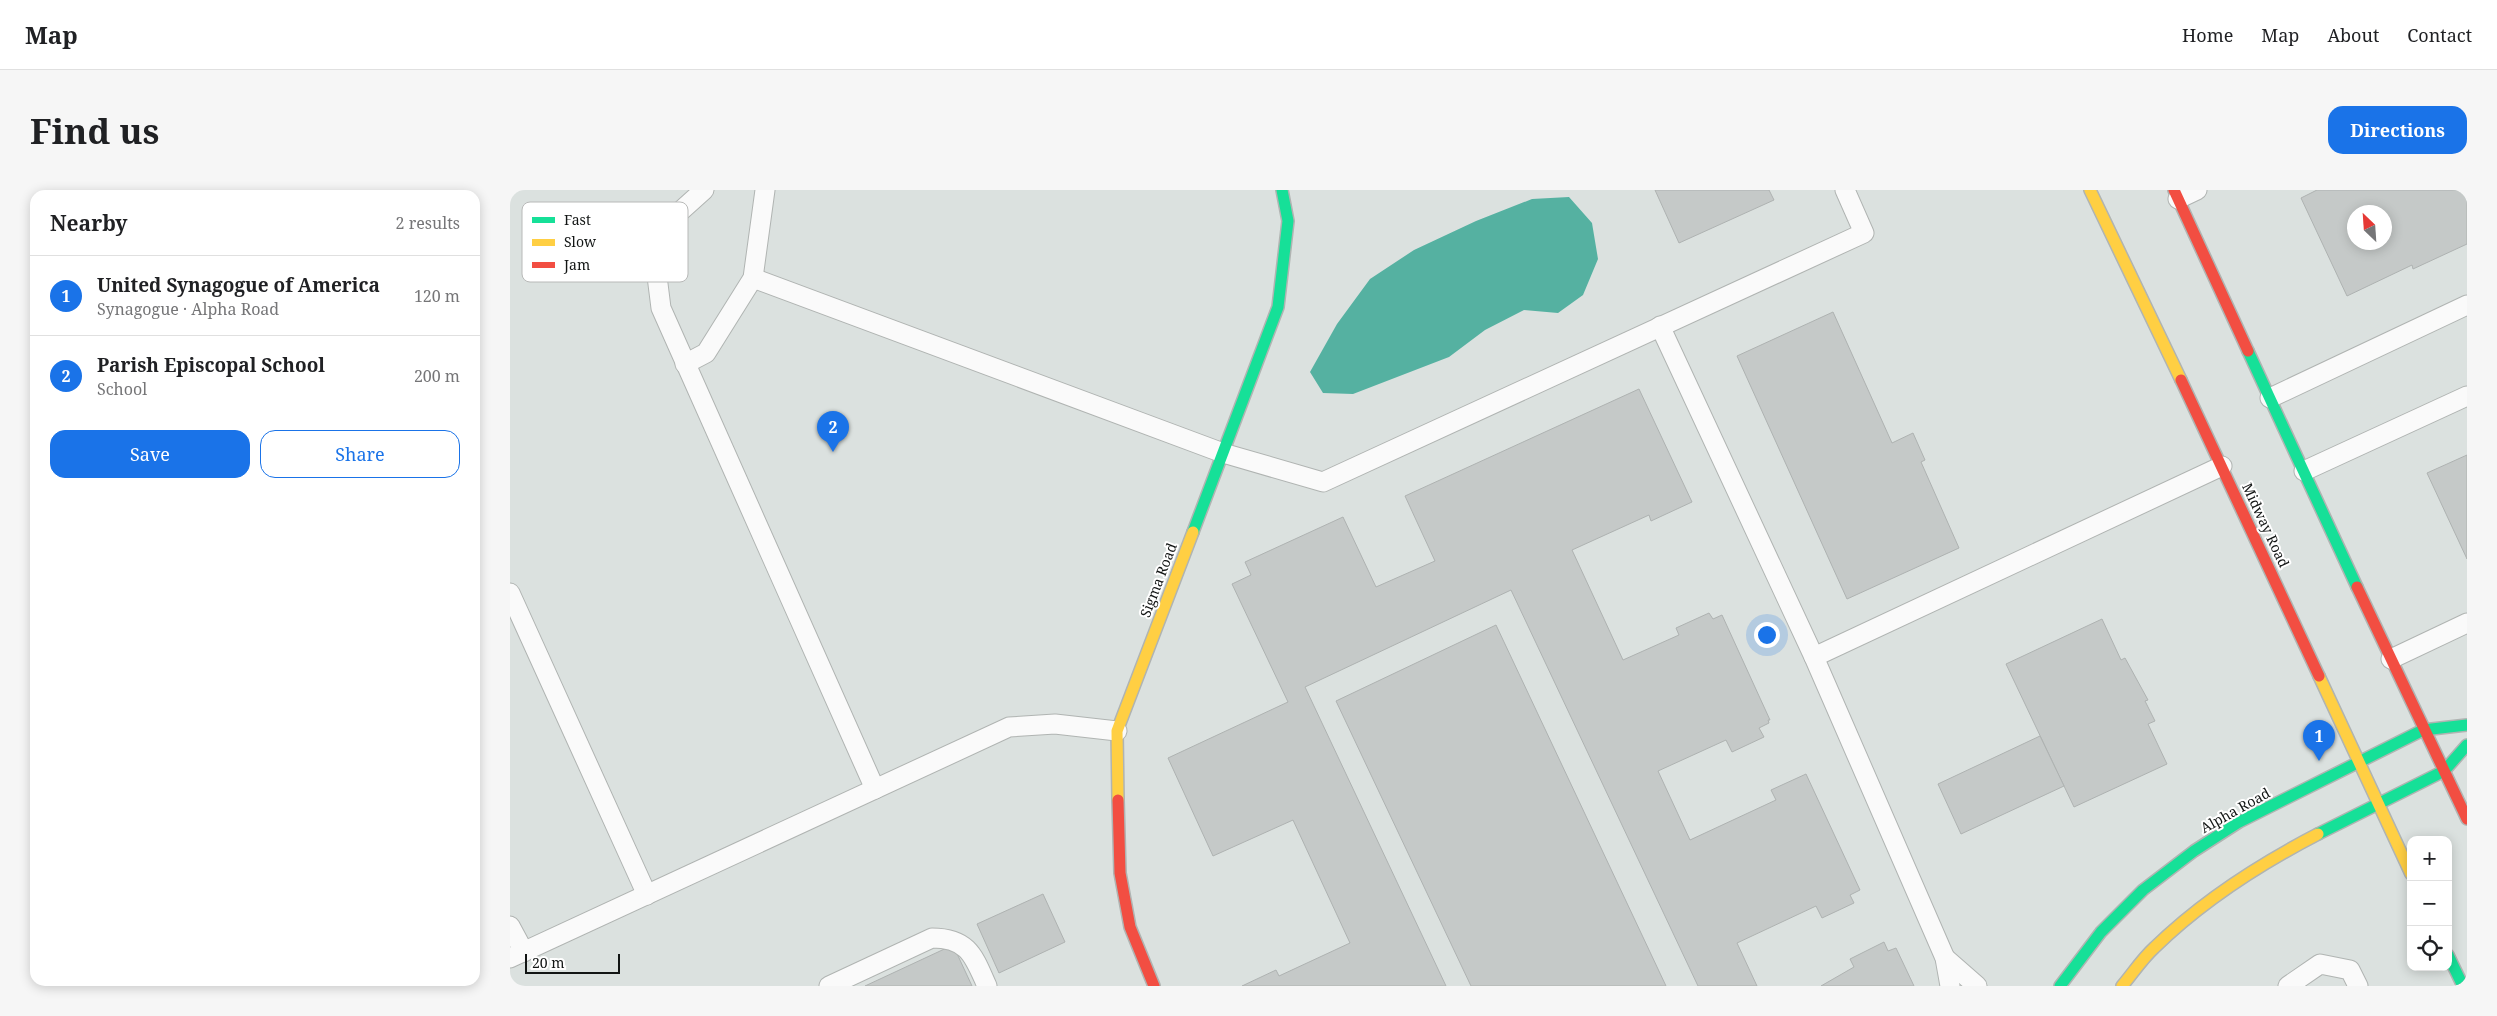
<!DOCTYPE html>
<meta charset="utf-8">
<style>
body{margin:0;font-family:"Noto Serif",serif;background:#f6f6f6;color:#202124}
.controls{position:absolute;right:15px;bottom:15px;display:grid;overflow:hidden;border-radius:10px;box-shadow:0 2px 12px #0003}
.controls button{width:45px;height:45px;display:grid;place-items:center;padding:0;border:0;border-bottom:1px solid #e0e0e0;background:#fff;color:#202124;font:25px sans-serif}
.compass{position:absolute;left:1837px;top:15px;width:45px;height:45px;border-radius:50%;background:#fff;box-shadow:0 2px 12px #0003;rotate:335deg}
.scale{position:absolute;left:15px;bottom:12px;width:95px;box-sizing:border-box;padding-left:5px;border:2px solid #121514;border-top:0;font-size:14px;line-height:18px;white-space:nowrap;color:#121514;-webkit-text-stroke:4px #fff;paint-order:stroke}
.you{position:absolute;left:1256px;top:444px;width:18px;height:18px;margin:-12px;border:4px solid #fff;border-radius:50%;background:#1a73e8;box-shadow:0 0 0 8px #1a73e833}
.badge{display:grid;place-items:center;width:32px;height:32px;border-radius:50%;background:#1a73e8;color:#fff;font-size:16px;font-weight:700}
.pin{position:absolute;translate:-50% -41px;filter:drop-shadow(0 1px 2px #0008)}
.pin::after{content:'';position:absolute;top:26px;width:18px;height:15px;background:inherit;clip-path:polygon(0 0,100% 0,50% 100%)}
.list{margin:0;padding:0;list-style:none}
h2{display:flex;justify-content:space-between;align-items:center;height:65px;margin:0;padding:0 20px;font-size:21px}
h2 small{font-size:16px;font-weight:400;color:#757577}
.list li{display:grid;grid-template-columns:32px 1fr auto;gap:15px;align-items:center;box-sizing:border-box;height:80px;padding:0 20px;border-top:1px solid #e0e0e0}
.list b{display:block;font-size:19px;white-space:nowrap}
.list p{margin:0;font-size:16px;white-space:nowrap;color:#757577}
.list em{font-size:16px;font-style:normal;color:#757577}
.actions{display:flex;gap:10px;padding:15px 20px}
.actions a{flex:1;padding:11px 0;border:1px solid #1a73e8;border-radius:15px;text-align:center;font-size:18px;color:#1a73e8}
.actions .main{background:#1a73e8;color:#fff}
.icon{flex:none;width:28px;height:28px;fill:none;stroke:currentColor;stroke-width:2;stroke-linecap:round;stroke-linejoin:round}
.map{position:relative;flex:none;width:1957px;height:796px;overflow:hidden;border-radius:15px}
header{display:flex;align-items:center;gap:30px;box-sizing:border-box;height:70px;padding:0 25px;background:#fff;border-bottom:1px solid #e0e0e0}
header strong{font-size:24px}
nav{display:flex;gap:28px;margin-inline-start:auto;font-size:18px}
.intro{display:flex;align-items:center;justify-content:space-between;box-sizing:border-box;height:120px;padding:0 30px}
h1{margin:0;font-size:35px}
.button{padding:12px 22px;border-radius:15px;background:#1a73e8;color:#fff;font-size:18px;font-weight:700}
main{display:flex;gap:30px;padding:0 30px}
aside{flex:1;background:#fff;border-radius:15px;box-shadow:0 2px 12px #0003}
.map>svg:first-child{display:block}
</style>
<header>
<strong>Map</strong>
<nav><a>Home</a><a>Map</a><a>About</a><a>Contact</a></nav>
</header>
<div class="intro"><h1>Find us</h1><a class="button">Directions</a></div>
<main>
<aside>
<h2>Nearby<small>2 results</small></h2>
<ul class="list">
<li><span class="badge">1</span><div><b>United Synagogue of America</b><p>Synagogue · Alpha Road</p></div><em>120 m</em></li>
<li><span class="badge">2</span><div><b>Parish Episcopal School</b><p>School</p></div><em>200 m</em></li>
</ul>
<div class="actions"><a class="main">Save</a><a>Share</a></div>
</aside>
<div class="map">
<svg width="1957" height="796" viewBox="0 0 1957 796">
<rect width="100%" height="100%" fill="#dbe1df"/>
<path fill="#55b1a1" d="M 1059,7 L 1082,33 L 1088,69 L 1073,105 L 1048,123 L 1014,120 L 975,140 L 939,167 L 843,204 L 813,203 L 800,182 L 827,134 L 860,89 L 904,60 L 966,31 L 1022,9 Z"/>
<g fill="#c5c9c8" stroke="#aeb2b1" fill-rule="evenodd">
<path d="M 1145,0 L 1259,0 L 1264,10 L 1169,53 Z"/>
<path d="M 1807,0 L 1957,0 L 1957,54 L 1903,79 L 1902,75 L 1837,106 L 1791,8 ZM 1844,22 L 1874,22 L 1874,52 L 1844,52 Z"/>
<path d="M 1323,122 L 1382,253 L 1403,243 L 1415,270 L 1411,272 L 1449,358 L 1337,409 L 1227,166 Z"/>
<path d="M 1129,199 L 1182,312 L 1141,331 L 1139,325 L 1062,360 L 1113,470 L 1169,445 L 1166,438 L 1199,423 L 1203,429 L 1212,425 L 1260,530 L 1258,530 L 1259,533 L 1249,538 L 1254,547 L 1222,562 L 1216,550 L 1148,581 L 1180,650 L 1266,610 L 1261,600 L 1296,584 L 1350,700 L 1340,705 L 1344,713 L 1312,728 L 1306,716 L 1227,753 L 1247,796 L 1188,796 L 1001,400 L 795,497 L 936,796 L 732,796 L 766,780 L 769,786 L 840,753 L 783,630 L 703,666 L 658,568 L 778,512 L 722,394 L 741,385 L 735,372 L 833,327 L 866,397 L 925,371 L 895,306 Z"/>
<path d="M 1957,265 L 1957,369 L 1917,283 Z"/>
<path d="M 1592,429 L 1611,470 L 1615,468 L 1638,510 L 1635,511 L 1645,531 L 1638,534 L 1657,574 L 1564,617 L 1496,474 Z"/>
<path d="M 986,435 L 1156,796 L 961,796 L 826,511 Z"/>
<path d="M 1530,546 L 1554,596 L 1451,644 L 1428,594 Z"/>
<path d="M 533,704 L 555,752 L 489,783 L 467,734 Z"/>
<path d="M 1374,752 L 1378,761 L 1386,758 L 1404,796 L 1311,796 L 1344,777 L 1340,769 Z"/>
<path d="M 443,755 L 462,796 L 355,796 Z"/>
</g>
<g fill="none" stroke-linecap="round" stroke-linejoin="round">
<g stroke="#b0b4b2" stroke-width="21">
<g id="lane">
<path d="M 194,0 L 164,27 L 147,86 L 151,118 L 365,599"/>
<path d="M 1668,9 L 1687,0"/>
<path d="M 243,88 L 713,263 L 813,292 L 1354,43 L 1335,0"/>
<path d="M 1150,136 L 1304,467 L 1435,768 L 1440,796"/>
<path d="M 175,174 L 196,163 L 243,88 L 255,0"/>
<path d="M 1760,208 L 1957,115"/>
<path d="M 1794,281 L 1957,206"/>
<path d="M 0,403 L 137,705"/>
<path d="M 1304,467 L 1712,276"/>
<path d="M 1881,469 L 1957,433"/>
<path d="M 0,736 L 14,762"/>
<path d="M 0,768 L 499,537 L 545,534 L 607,541"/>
<path d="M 1435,768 L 1467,796"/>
<path d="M 319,796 L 422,748 C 459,748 464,767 477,796"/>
<path d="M 1778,796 L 1810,774 L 1840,780 L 1848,796"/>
</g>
</g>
<g stroke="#b0b4b2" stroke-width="14">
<g id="fast">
<path d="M 1738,161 L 1847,397"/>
<path d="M 683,342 L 768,117 L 778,31 L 772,0"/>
<path d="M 1808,644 L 1934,581 L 1957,555"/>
<path d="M 1938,765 L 1953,796"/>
<path d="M 1550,796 L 1591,742 L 1633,700 L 1684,661 L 1729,632 L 1913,540 L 1957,535"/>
</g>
</g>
<g stroke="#b0b4b2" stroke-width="14">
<g id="slow">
<path d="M 1580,0 L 1671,190"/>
<path d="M 1809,486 L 1901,684"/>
<path d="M 608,610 L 607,541 L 683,342"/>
<path d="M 1612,796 C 1623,783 1632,769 1644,758 C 1692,711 1748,675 1808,644"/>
</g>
</g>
<g stroke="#b0b4b2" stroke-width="14">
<g id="jam">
<path d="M 1664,0 L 1738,161"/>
<path d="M 1671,190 L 1809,486"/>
<path d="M 1847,397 L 1957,629"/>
<path d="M 608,610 L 610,683 L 620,737 L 644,796"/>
</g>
</g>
<use href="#lane" stroke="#fafafa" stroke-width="19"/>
<use href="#fast" stroke="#16e098" stroke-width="11"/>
<use href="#slow" stroke="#ffcf43" stroke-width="11"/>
<use href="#jam" stroke="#f24e42" stroke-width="11"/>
</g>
<g text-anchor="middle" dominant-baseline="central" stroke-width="4" stroke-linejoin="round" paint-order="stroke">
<g font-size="14" fill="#121514" stroke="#fff">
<text transform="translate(1756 335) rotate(65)">Midway Road</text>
<text transform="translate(648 390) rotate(-69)">Sigma Road</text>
<text transform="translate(1725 620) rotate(-29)">Alpha Road</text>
</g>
</g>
<rect x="12" y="12" width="166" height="80" rx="8" fill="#fff" stroke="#b8b9b8" stroke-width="1"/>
<rect x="22" y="27" width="23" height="6" fill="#16e098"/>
<rect x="22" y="49" width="23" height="7" fill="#ffcf43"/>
<rect x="22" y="72" width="23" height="6" fill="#f24e42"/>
<g font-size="14" fill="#121514">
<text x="54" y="35">Fast</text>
<text x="54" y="57">Slow</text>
<text x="54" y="80">Jam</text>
</g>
</svg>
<div class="controls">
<button>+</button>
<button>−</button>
<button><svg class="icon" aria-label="locate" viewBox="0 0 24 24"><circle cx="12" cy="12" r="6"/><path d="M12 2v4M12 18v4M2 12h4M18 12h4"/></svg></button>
</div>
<svg class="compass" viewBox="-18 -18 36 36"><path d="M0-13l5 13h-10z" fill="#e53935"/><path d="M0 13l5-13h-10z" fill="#757577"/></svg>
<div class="scale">20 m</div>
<div class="you"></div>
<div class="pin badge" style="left:1809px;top:571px">1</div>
<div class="pin badge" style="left:323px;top:262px">2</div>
</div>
</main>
